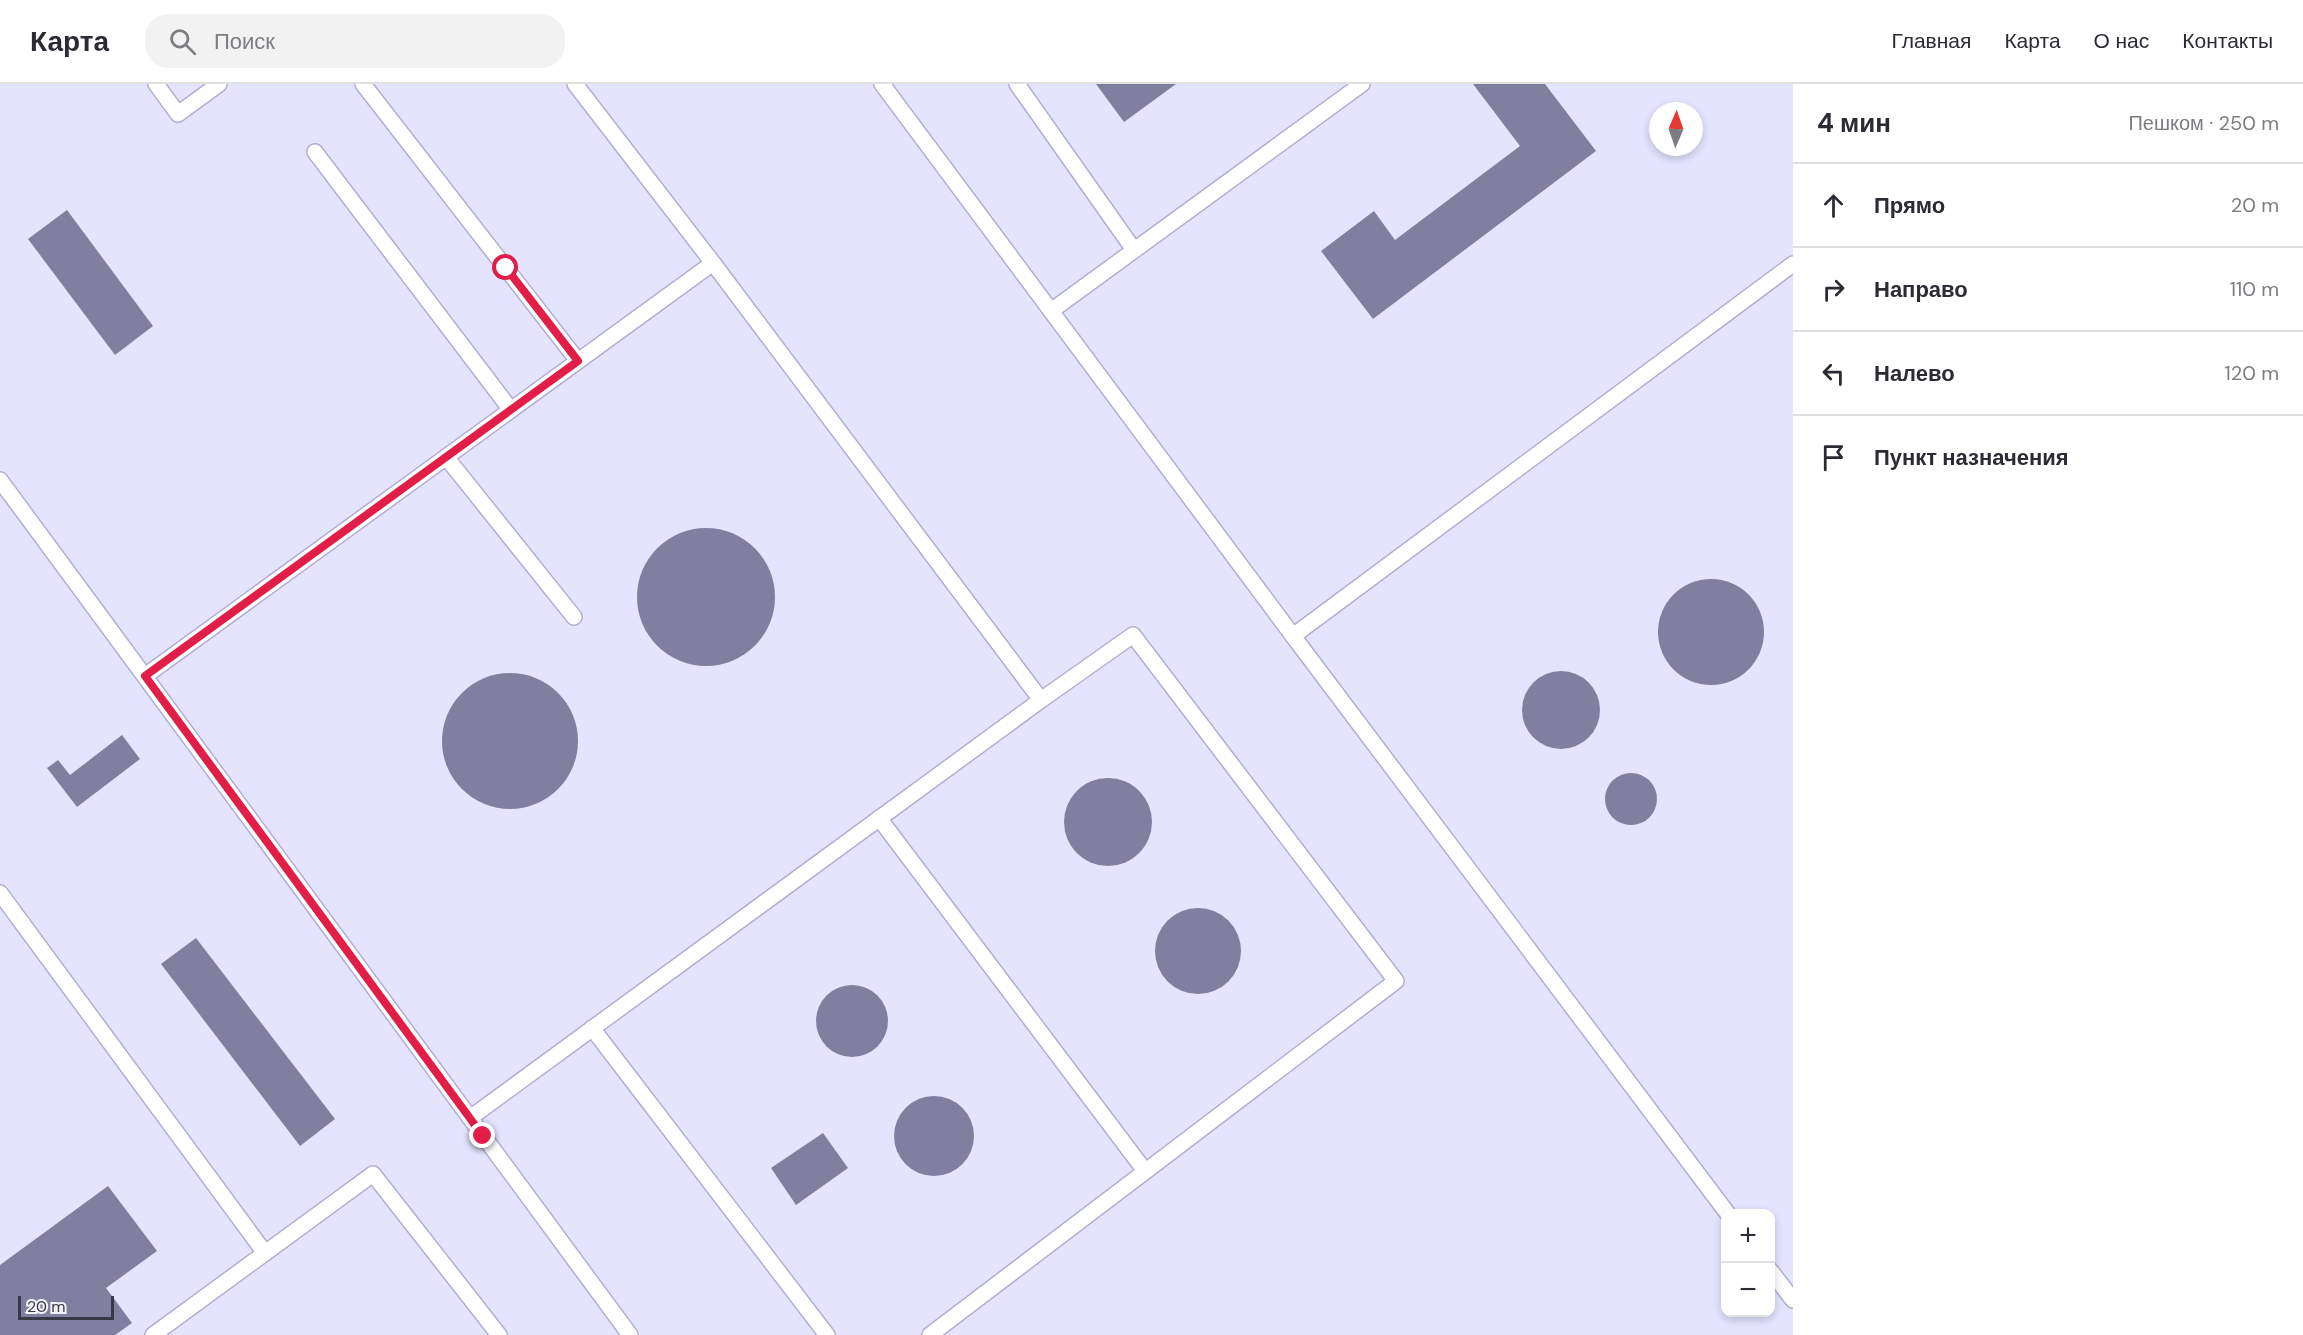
<!DOCTYPE html>
<html lang="ru">
<meta charset="utf-8">
<style>
body{margin:0;font-family:"DM Sans",sans-serif;background:#f2f2f3;color:#2b2b33}
.controls{position:absolute;right:18px;bottom:18px;display:grid;overflow:hidden;border-radius:12px;box-shadow:0 3px 9px #0003}
.controls button{width:54px;height:54px;display:grid;place-items:center;padding:0;border:0;border-bottom:2px solid #e1e1e2;background:#fff;color:#2b2b33;font:30px sans-serif}
.compass{position:absolute;left:1649px;top:18px;width:54px;height:54px;border-radius:50%;background:#fff;box-shadow:0 3px 9px #0003;rotate:2deg}
.scale{position:absolute;left:18px;bottom:15px;width:96px;box-sizing:border-box;padding-left:6px;border:3px solid #383846;border-top:0;font-size:16px;line-height:21px;white-space:nowrap;color:#383846;-webkit-text-stroke:4px #f2f2f9;paint-order:stroke}
.stop{position:absolute;width:18px;height:18px;margin:-14px;border:4px solid #e11d48;border-radius:50%;background:#fff}
.stop.end{background:#e11d48;border-color:#fff;box-shadow:0 2px 6px #0008}
.list{margin:0;padding:0;list-style:none}
h2{display:flex;justify-content:space-between;align-items:center;height:78px;margin:0;padding:0 24px;font-size:26px}
h2 small{font-size:20px;font-weight:400;color:#7c7c81}
.list li{display:grid;grid-template-columns:39px 1fr auto;gap:18px;align-items:center;box-sizing:border-box;height:84px;padding:0 24px;border-top:2px solid #e1e1e2}
.list b{display:block;font-size:22px;white-space:nowrap}
.list em{font-size:20px;font-style:normal;color:#7c7c81}
.icon{flex:none;width:33px;height:33px;fill:none;stroke:currentColor;stroke-width:2;stroke-linecap:round;stroke-linejoin:round}
.map{position:relative;flex:none;width:1793px;height:1251px;overflow:hidden}
header{display:flex;align-items:center;gap:36px;box-sizing:border-box;height:84px;padding:0 30px;background:#fff;border-bottom:2px solid #e1e1e2}
header strong{font-size:28px}
nav{display:flex;gap:33px;margin-inline-start:auto;font-size:21px}
.search{width:420px;height:54px;background:#f2f2f3;display:flex;align-items:center;gap:15px;box-sizing:border-box;padding:0 21px;border-radius:24px;color:#7c7c81;font-size:22px}
main{display:flex}
aside{flex:1;background:#fff}
.map>svg:first-child{display:block}
</style>
<header>
<strong>Карта</strong>
<div class="search"><svg class="icon" aria-label="search" viewBox="0 0 24 24"><circle cx="10" cy="10" r="6"/><path d="M15 15l6 6"/></svg>Поиск</div>
<nav><a>Главная</a><a>Карта</a><a>О нас</a><a>Контакты</a></nav>
</header>
<main>
<div class="map">
<svg width="1793" height="1251" viewBox="0 0 1793 1251">
<rect width="100%" height="100%" fill="#f2f2f9"/>
<path fill="#e4e4fe" fill-rule="evenodd" d="M 0,0 L 1793,0 L 1793,1251 L 0,1251 ZM 1658,27 L 1694,27 L 1694,63 L 1658,63 ZM 1726,1130 L 1770,1130 L 1770,1228 L 1726,1228 Z"/>
<g fill="#807f9f">
<path d="M 1096,0 L 1176,0 L 1124,38 Z"/>
<path d="M 1473,0 L 1545,0 L 1596,67 L 1373,235 L 1321,167 L 1374,127 L 1395,156 L 1520,62 Z"/>
<path d="M 67,126 L 153,242 L 115,271 L 28,155 Z"/>
<circle cx="706" cy="513" r="69"/>
<circle cx="1711" cy="548" r="53"/>
<circle cx="1561" cy="626" r="39"/>
<circle cx="510" cy="657" r="68"/>
<path d="M 122,651 L 140,675 L 77,723 L 47,684 L 58,676 L 70,691 Z"/>
<circle cx="1631" cy="715" r="26"/>
<circle cx="1108" cy="738" r="44"/>
<circle cx="1198" cy="867" r="43"/>
<path d="M 196,854 L 335,1035 L 300,1062 L 161,880 Z"/>
<circle cx="852" cy="937" r="36"/>
<circle cx="934" cy="1052" r="40"/>
<path d="M 823,1049 L 848,1084 L 796,1121 L 771,1084 Z"/>
<path d="M 108,1102 L 157,1167 L 106,1204 L 132,1239 L 115,1251 L 0,1251 L 0,1181 Z"/>
</g>
<g fill="none" stroke-linecap="round" stroke-linejoin="round">
<g stroke="#b1afd1" stroke-width="18">
<g id="lane">
<path d="M 156,0 L 178,30 L 219,0"/>
<path d="M 363,0 L 578,277"/>
<path d="M 575,0 L 713,179"/>
<path d="M 882,0 L 1293,552"/>
<path d="M 1017,0 L 1134,166"/>
<path d="M 315,68 L 511,326"/>
<path d="M 1051,227 L 1362,0"/>
<path d="M 446,373 L 574,533"/>
<path d="M 0,396 L 630,1251"/>
<path d="M 145,592 L 713,179 L 1041,616 L 470,1034"/>
<path d="M 879,734 L 1145,1087"/>
<path d="M 0,809 L 265,1169"/>
<path d="M 592,944 L 827,1251"/>
<path d="M 1728,1130 L 1293,552 L 1793,180"/>
<path d="M 1770,1186 L 1793,1216"/>
<path d="M 153,1251 L 373,1090 L 499,1251"/>
<path d="M 930,1251 L 1396,897 L 1133,551 L 1041,616"/>
</g>
</g>
<use href="#lane" stroke="#fff" stroke-width="15"/>
</g>
<g fill="none" stroke-linecap="round" stroke-linejoin="round">
<path stroke="#e11d48" stroke-width="8" d="M 483,1052 L 145,592 L 578,277 L 506,184"/>
</g>
</svg>
<div class="controls">
<button>+</button>
<button>−</button>
</div>
<svg class="compass" viewBox="-18 -18 36 36"><path d="M0-13l5 13h-10z" fill="#e53935"/><path d="M0 13l5-13h-10z" fill="#7c7c81"/></svg>
<div class="scale">20 m</div>
<div class="stop" style="left:506px;top:184px"></div>
<div class="stop end" style="left:483px;top:1052px"></div>
</div>
<aside>
<h2>4 мин<small>Пешком · 250 m</small></h2>
<ul class="list">
<li><svg class="icon" aria-label="ahead" viewBox="0 0 24 24"><path d="M12 20V5M6 11l6-6 6 6"/></svg><div><b>Прямо</b></div><em>20 m</em></li>
<li><svg class="icon" aria-label="right" viewBox="0 0 24 24"><path d="M7 20v-9h11M14 6l5 5-5 5"/></svg><div><b>Направо</b></div><em>110 m</em></li>
<li><svg class="icon" aria-label="left" viewBox="0 0 24 24"><path d="M17 20v-9H6M10 6l-5 5 5 5"/></svg><div><b>Налево</b></div><em>120 m</em></li>
<li><svg class="icon" aria-label="arrive" viewBox="0 0 24 24"><path d="M6 21V4h12l-3 4 3 4H6"/></svg><div><b>Пункт назначения</b></div></li>
</ul>
</aside>
</main>
